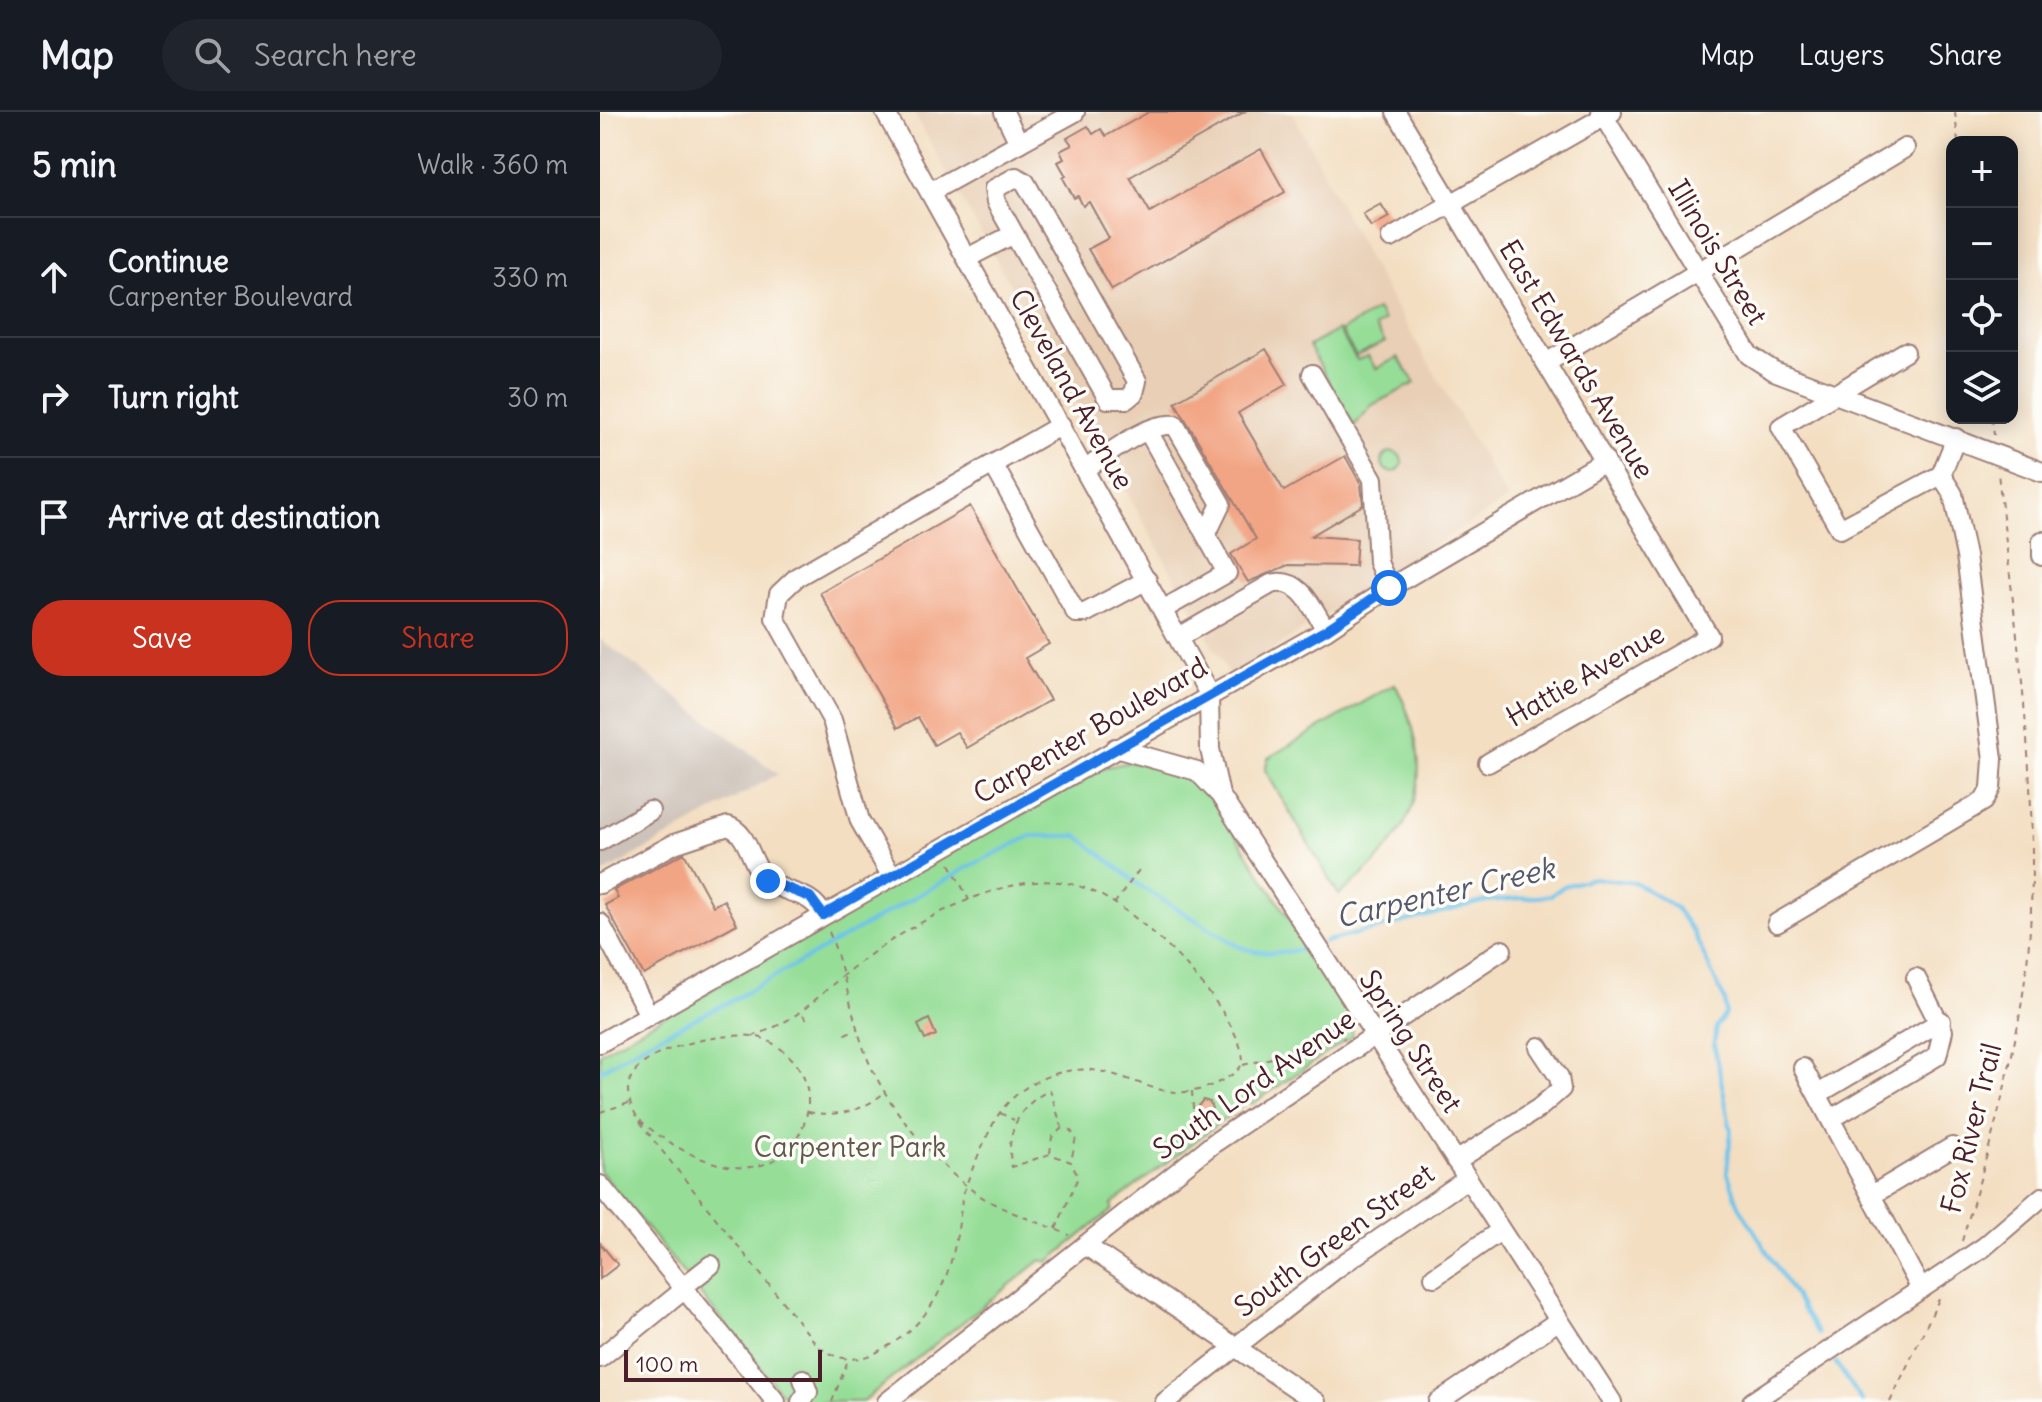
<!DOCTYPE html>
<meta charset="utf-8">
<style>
body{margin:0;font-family:Delius,sans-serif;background:#20242c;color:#f1f3f6}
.controls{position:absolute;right:24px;top:24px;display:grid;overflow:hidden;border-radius:16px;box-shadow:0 4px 20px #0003}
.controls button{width:72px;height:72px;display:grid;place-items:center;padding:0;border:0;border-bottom:2px solid #363941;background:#171b24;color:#f1f3f6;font:40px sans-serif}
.scale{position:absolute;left:24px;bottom:20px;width:198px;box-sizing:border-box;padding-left:8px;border:4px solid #4a1f2b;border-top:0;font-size:22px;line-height:28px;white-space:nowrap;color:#4a1f2b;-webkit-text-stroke:6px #fdfcf7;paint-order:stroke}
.stop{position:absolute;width:24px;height:24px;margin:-18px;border:6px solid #1a73e8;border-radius:50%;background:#fff}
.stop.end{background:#1a73e8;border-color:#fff;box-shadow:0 2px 8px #0008}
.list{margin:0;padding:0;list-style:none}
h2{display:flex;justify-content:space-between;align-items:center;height:104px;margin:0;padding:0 32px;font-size:34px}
h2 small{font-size:26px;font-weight:400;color:#9ea1a6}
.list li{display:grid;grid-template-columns:52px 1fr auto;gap:24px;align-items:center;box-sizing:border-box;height:120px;padding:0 32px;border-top:2px solid #363941}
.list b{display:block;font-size:30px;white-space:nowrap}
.list p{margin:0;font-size:26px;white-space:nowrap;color:#9ea1a6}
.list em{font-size:26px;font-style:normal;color:#9ea1a6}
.actions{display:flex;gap:16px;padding:24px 32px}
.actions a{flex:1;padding:18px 0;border:2px solid #c8321e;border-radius:32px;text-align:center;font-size:28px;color:#c8321e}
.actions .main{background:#c8321e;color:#fff}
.icon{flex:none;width:44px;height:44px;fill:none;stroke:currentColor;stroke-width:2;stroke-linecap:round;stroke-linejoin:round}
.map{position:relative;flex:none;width:1442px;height:1290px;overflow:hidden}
header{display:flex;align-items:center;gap:48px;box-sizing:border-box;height:112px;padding:0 40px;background:#171b24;border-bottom:2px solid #363941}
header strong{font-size:38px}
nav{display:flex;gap:44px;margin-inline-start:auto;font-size:28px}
.search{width:560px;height:72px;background:#20242c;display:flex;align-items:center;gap:20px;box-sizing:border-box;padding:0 28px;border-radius:44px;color:#9ea1a6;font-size:30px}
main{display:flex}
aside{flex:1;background:#171b24}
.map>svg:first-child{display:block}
</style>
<header>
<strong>Map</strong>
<div class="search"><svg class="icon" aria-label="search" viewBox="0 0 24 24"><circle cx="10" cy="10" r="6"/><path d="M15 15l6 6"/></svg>Search here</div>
<nav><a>Map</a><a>Layers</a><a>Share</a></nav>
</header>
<main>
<aside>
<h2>5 min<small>Walk · 360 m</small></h2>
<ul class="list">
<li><svg class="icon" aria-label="ahead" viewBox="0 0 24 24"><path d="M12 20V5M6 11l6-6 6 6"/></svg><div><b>Continue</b><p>Carpenter Boulevard</p></div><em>330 m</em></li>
<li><svg class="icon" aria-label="right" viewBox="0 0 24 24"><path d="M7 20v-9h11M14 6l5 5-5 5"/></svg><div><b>Turn right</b></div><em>30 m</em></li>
<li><svg class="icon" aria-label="arrive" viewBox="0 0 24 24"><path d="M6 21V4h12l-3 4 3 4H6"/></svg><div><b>Arrive at destination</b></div></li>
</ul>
<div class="actions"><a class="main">Save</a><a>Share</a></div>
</aside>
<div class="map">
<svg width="1442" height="1290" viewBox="0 0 1442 1290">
<rect width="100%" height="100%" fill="#fdfcf7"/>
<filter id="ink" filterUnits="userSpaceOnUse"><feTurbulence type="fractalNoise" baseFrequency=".0125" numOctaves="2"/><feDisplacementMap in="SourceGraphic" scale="16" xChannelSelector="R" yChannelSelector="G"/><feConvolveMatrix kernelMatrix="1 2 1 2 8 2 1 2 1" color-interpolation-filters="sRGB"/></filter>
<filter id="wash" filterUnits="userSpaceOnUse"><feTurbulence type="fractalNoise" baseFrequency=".006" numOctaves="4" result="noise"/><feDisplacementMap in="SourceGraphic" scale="32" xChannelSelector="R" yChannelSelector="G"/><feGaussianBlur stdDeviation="1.8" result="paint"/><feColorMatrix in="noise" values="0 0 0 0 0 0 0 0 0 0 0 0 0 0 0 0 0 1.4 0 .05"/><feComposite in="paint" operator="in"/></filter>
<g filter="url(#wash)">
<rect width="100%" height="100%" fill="#f3dec1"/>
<path fill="#e8cfb5" d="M 313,0 L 692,0 L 777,163 L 908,387 L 630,564 Z"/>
<path fill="#cdc2b9" d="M 0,527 L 178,662 L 0,763 Z"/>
<g fill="#96de98" stroke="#707e62" stroke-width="2">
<path d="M 777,198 L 784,209 L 775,215 L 785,230 L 756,244 L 741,219 Z"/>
<path d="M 738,218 L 757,248 L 768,244 L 776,257 L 798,245 L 815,271 L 772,293 L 754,314 L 709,234 Z"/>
<circle cx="792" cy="350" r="10"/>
<path d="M 795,572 C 843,665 816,722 739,783 L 665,658 L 668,646 Z"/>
<path d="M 530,650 C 563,655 590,663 613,688 L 753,906 L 752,924 L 652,992 L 647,990 L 512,1092 L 512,1098 L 448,1150 L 441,1148 L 262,1290 L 192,1290 L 181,1281 L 0,1059 L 0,941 L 465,674 L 497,657 Z"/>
</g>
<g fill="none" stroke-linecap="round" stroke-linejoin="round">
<g stroke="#6dc3ea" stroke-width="4">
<path d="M 724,830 L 886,789 L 950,784 L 964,774 L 993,766 L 1036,771 L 1076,796 L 1093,820 L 1125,889 L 1126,902 L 1116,915 L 1114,932 L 1131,1019 L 1127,1059 L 1139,1094 L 1218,1222"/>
<path d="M 0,959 L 46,931 L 133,888 L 370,754 L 431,724 L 478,724 L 543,776 L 640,835 C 662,843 684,842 707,836"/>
<path d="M 1235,1250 L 1263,1290"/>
</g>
</g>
<g id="blocks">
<g fill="#f2a584">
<path d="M 549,0 L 644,0 L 530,65 L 550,100 L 661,37 L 685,80 L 512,178 L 488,137 L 509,126 L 489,90 L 483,94 L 478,84 L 474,86 L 463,66 L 466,64 L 458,50 L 464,47 L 460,39 L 472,33 L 467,26 L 488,14 L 493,22 L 501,17 L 506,24 Z"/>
<path d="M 781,92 L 789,105 L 771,115 L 763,102 Z"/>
<path d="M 666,237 L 687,272 L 638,301 L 684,379 L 745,344 L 761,372 L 763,393 L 711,424 L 757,427 L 755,454 L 688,453 L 648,470 L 631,442 L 656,427 L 575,290 Z"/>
<path d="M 370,394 L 449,532 L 425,546 L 450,588 L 367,636 L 357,620 L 334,633 L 318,605 L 298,616 L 220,481 Z"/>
<path d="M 84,741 L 113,794 L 124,788 L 137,812 L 44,863 L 5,793 L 18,786 L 14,778 Z"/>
<path d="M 329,907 L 336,923 L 325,928 L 318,913 Z"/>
<path d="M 603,988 L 610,990 L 612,997 L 608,1002 L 600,1001 L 598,994 Z"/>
<path d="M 0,1131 L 18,1153 L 0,1167 Z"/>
</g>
</g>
</g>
<g filter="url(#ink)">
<use href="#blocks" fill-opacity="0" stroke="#9e7e76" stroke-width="2"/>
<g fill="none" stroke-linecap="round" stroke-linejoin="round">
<g stroke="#9e7e76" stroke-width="22">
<g id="minor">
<path d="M 285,0 L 609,582 L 610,637 L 620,683 L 1012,1290"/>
<path d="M 404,0 L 419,31"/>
<path d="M 796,0 L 1109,524 L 888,651"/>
<path d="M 1001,0 L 1149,243 L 1174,259 L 1442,360"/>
<path d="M 330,80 L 475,0"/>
<path d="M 791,126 L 1012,0"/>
<path d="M 367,146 L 414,122 L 396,90 L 394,77 L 416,65 L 425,70 L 537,269 L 534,281 L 527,287 L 508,287 L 414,122"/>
<path d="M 1305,240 L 1181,315 L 1240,417 L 1341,363"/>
<path d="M 946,251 L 1305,36"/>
<path d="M 712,262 L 773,367 L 778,450 L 789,476"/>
<path d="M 461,313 L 393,352 L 476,501 L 485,501 L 547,468"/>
<path d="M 548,319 L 627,461 L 564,497"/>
<path d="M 485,357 C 510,342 546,310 575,313 L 621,392 L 606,423"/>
<path d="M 1442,429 L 1442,444"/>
<path d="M 579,525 L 671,472 C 701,464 713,497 726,518"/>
<path d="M 515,636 L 597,659 L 618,681"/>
<path d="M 0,729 L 50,699"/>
<path d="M 292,765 L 260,709 L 232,608 L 175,506 L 179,482 L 197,465 L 393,352"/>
<path d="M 0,772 L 74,732 L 128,714 C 150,721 150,754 167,768 C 188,784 210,778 223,803"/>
<path d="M 0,811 L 49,903"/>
<path d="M 1177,811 L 1384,689 L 1391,676 L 1393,647 L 1366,444 L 1353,382 L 1341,363 L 1356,326"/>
<path d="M 0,931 L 726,518 L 789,476 L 1005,349"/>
<path d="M 1203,956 L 1321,1177"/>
<path d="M 1218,982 L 1341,909"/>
<path d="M 1231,1007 L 1337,944 L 1343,919 L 1316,866"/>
<path d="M 856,1049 L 939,996 L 961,977 L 959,965 L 939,935"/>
<path d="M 0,1073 L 176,1290"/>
<path d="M 1272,1083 L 1352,1035"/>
<path d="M 485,1133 L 716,1290"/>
<path d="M 834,1165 L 900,1119"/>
<path d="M 83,1175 L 111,1153"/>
<path d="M 0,1246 L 85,1177"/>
<path d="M 201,1290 L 208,1280 L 203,1267"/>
<path d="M 287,1290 L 614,1031 L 902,838"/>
<path d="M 565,1290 L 737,1156 L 867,1067"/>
<path d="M 838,1290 L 958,1209"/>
<path d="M 1152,1290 L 1384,1135 L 1442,1085"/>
</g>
</g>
<g stroke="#9e7e76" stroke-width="2" stroke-dasharray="6 6" stroke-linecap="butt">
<path d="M 1355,0 L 1358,30"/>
<path d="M 1392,306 L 1394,323"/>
<path d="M 350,752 L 369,788"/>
<path d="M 514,792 L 539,758"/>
<path d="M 229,820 C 246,861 251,906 268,948 C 290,999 338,1057 385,1087 C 411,1102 442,1111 469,1123"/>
<path d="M 203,903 L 208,910"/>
<path d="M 736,916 L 744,927"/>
<path d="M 245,922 L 257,917"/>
<path d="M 643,953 L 680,944 L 746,908"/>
<path d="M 592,979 L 593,996 L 605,1017"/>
<path d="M 0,1000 L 29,991"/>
<path d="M 208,1000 C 237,1005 261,1000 284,981"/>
<path d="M 400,1001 L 414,1008"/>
<path d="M 40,1008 C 66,1032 113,1059 150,1055 C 200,1051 226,988 194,949 C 184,938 169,926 153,924 C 122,920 29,937 28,977 C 28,997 44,1015 55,1030 L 217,1233 C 235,1249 257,1251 279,1239 C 342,1207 355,1151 362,1087 C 364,1073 392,1010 401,999 C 424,968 467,951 504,960 C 550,971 573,994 621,969 C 630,964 639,960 643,950 C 643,917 592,857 568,835 C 541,809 505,778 466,771 C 402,759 306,815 256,853 C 217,883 204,906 153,924"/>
<path d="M 450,1041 L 452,1025 L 462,1016"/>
<path d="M 456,1117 L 478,1065 L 471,1050 L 450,1042 L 412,1055 C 404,1021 420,992 450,978 L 462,1016 L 470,1018 L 476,1025 L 471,1050"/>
<path d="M 1362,1129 C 1394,1020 1427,911 1431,797 C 1437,651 1414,506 1398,361"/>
<path d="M 232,1290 L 248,1248"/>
<path d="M 1290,1290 L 1341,1183"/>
</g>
<use href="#minor" stroke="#fff" stroke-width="18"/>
</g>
</g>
<g fill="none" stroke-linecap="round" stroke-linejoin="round" filter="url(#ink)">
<path stroke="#1a73e8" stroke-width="10" d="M 168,769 L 210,785 L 223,803 L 726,518 L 789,476"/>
</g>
<g text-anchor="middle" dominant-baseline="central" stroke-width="7" stroke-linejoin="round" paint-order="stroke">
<g font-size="28" fill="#4a1f2b" stroke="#fdfcf7">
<text transform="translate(1118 140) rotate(59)">Illinois Street</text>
<text transform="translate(977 247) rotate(59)">East Edwards Avenue</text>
<text transform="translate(472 277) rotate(61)">Cleveland Avenue</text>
<text transform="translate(985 563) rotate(-30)">Hattie Avenue</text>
<text transform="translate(490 618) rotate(-30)">Carpenter Boulevard</text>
<text transform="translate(811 929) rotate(57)">Spring Street</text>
<text transform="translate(654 972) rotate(-35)">South Lord Avenue</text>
<text transform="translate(1371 1016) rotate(-76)">Fox River Trail</text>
<text transform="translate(734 1128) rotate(-36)">South Green Street</text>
</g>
<g font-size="28" fill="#61584c" stroke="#fdfcf7">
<text x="250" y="1035">Carpenter Park</text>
</g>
<g font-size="30" font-style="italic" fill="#56586e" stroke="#fdfcf7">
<text transform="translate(845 780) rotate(-13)">Carpenter Creek</text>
</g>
</g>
</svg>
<div class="controls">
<button>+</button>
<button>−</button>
<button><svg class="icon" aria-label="locate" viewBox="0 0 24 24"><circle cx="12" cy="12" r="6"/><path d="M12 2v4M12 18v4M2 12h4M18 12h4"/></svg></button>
<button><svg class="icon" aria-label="layers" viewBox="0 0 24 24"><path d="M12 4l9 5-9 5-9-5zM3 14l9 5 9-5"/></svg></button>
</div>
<div class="scale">100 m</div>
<div class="stop" style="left:789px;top:476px"></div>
<div class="stop end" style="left:168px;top:769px"></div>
</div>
</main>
